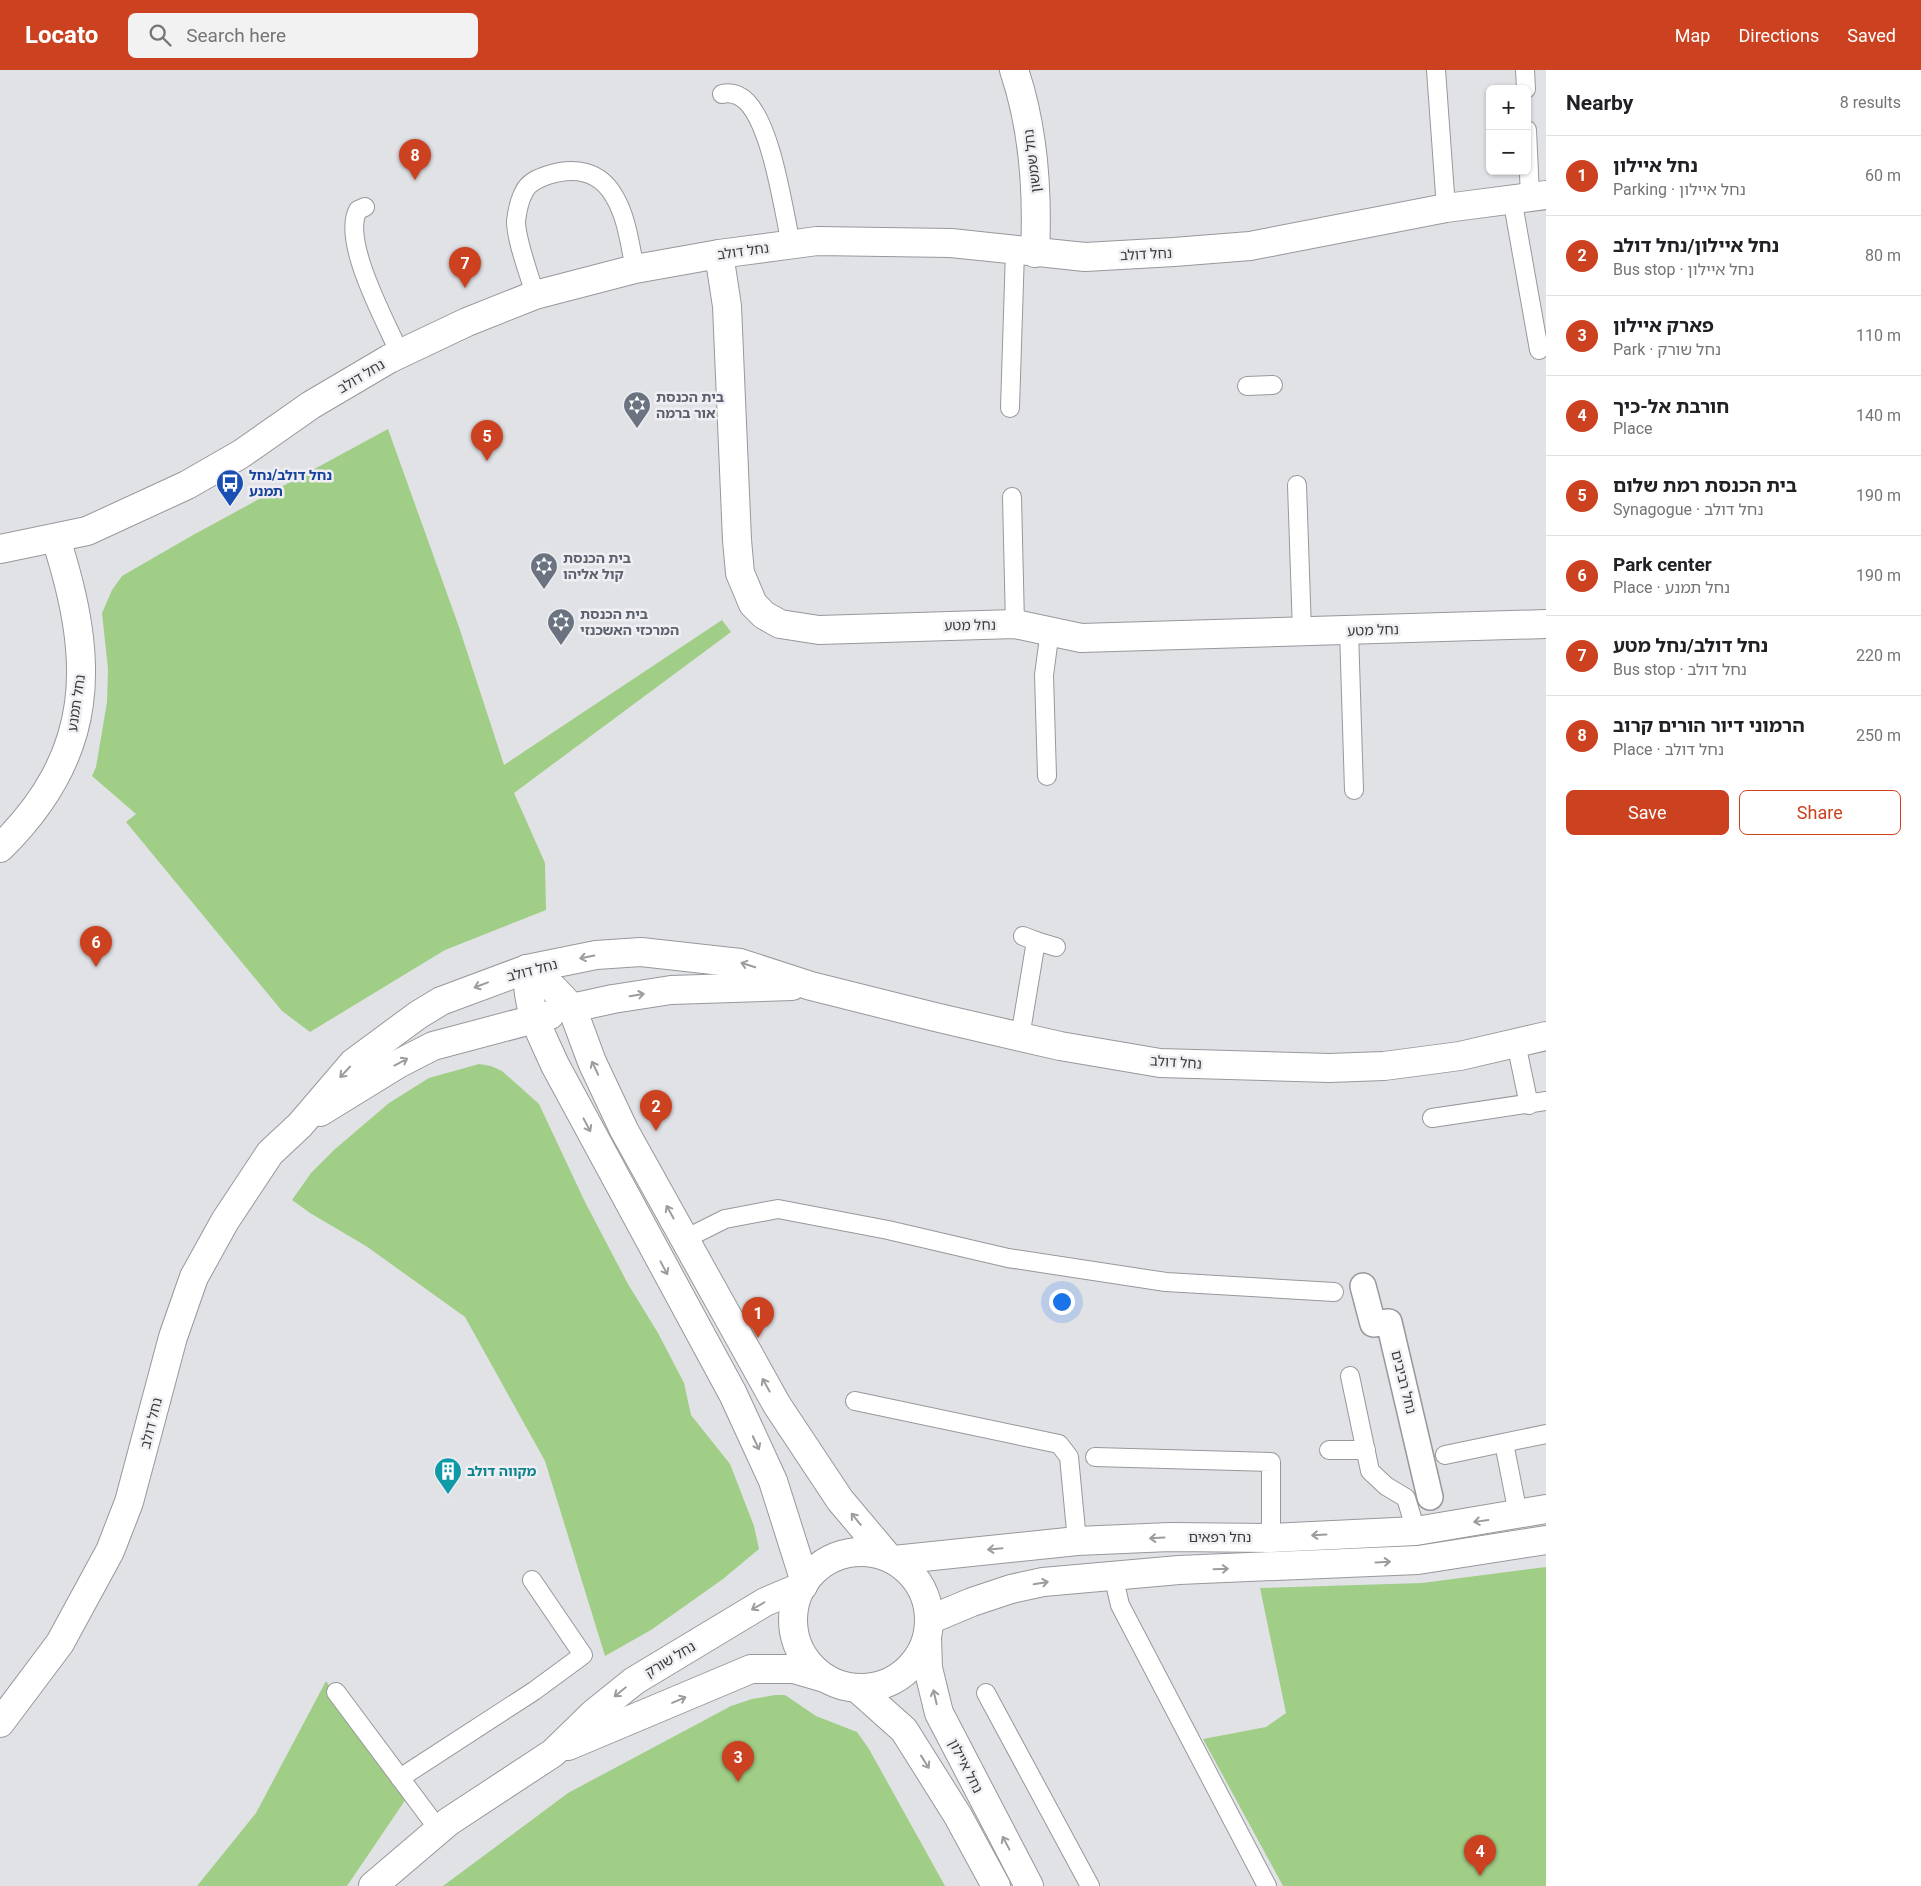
<!DOCTYPE html>
<meta charset="utf-8">
<style>
body{margin:0;font-family:Roboto,"Noto Sans Hebrew",sans-serif;background:#f2f2f2;color:#202124}
.controls{position:absolute;right:15px;top:15px;display:grid;overflow:hidden;border-radius:8px;box-shadow:0 1px 4px #0004}
.controls button{width:45px;height:45px;display:grid;place-items:center;padding:0;border:0;border-bottom:1px solid #e0e0e0;background:#fff;color:#202124;font:25px sans-serif}
.you{position:absolute;left:1061px;top:1231px;width:18px;height:18px;margin:-12px;border:4px solid #fff;border-radius:50%;background:#1a73e8;box-shadow:0 0 0 8px #1a73e833}
.badge{display:grid;place-items:center;width:32px;height:32px;border-radius:50%;background:#cc4221;color:#fff;font-size:16px;font-weight:700}
.pin{position:absolute;translate:-50% -41px;filter:drop-shadow(0 1px 2px #0008)}
.pin::after{content:'';position:absolute;top:26px;width:18px;height:15px;background:inherit;clip-path:polygon(0 0,100% 0,50% 100%)}
.list{margin:0;padding:0;list-style:none}
h2{display:flex;justify-content:space-between;align-items:center;height:65px;margin:0;padding:0 20px;font-size:21px}
h2 small{font-size:16px;font-weight:400;color:#757577}
.list li{display:grid;grid-template-columns:32px 1fr auto;gap:15px;align-items:center;box-sizing:border-box;height:80px;padding:0 20px;border-top:1px solid #e0e0e0}
.list b{display:block;font-size:19px;white-space:nowrap}
.list p{margin:0;font-size:16px;white-space:nowrap;color:#757577}
.list em{font-size:16px;font-style:normal;color:#757577}
.actions{display:flex;gap:10px;padding:15px 20px}
.actions a{flex:1;padding:11px 0;border:1px solid #cc4221;border-radius:8px;text-align:center;font-size:18px;color:#cc4221}
.actions .main{background:#cc4221;color:#fff}
.icon{flex:none;width:28px;height:28px;fill:none;stroke:currentColor;stroke-width:2;stroke-linecap:round;stroke-linejoin:round}
.map{position:relative;flex:none;width:1546px;height:1816px;overflow:hidden}
header{display:flex;align-items:center;gap:30px;box-sizing:border-box;height:70px;padding:0 25px;background:#cc4221;color:#fff}
header strong{font-size:24px}
nav{display:flex;gap:28px;margin-inline-start:auto;font-size:18px}
.search{width:350px;height:45px;background:#f2f2f2;display:flex;align-items:center;gap:12px;box-sizing:border-box;padding:0 18px;border-radius:8px;color:#757577;font-size:19px}
main{display:flex}
aside{flex:1;background:#fff}
.map>svg:first-child{display:block}
</style>
<header>
<strong>Locato</strong>
<div class="search"><svg class="icon" aria-label="search" viewBox="0 0 24 24"><circle cx="10" cy="10" r="6"/><path d="M15 15l6 6"/></svg>Search here</div>
<nav><a>Map</a><a>Directions</a><a>Saved</a></nav>
</header>
<main>
<div class="map">
<svg width="1546" height="1816" viewBox="0 0 1546 1816">
<rect width="100%" height="100%" fill="#e1e2e6"/>
<g fill="#a1ce87">
<path d="M 388,359 L 459,557 L 504,695 L 722,550 L 731,562 L 514,723 L 545,793 L 546,840 L 445,880 L 310,962 L 282,941 L 126,752 L 136,744 L 92,706 L 96,697 L 107,632 L 108,599 L 102,543 L 112,520 L 122,506 L 193,465 Z"/>
<path d="M 479,994 L 491,996 L 502,1001 L 539,1034 L 585,1132 L 628,1214 L 658,1263 L 684,1313 L 691,1345 L 730,1394 L 754,1456 L 759,1479 L 723,1509 L 651,1560 L 605,1586 L 545,1391 L 465,1247 L 366,1176 L 310,1143 L 292,1130 L 311,1103 L 334,1080 L 389,1033 L 429,1008 Z"/>
<path d="M 1546,1497 L 1546,1816 L 1283,1816 L 1203,1669 L 1266,1657 L 1286,1643 L 1260,1518 L 1422,1513 Z"/>
<path d="M 326,1611 L 406,1729 L 347,1816 L 197,1816 L 256,1743 Z"/>
<path d="M 775,1625 L 785,1625 L 816,1646 L 857,1662 L 869,1679 L 945,1816 L 443,1816 L 568,1723 L 731,1636 L 752,1629 Z"/>
</g>
<g fill="none" stroke-linecap="round" stroke-linejoin="round">
<g stroke="#97989c" stroke-width="20">
<g id="service">
<path d="M 1436,0 L 1446,138"/>
<path d="M 1525,0 L 1526,19"/>
<path d="M 722,24 C 731,22 740,25 747,32 C 772,58 783,138 791,174"/>
<path d="M 1527,60 L 1530,126"/>
<path d="M 1512,128 L 1539,280"/>
<path d="M 365,137 L 358,140 C 341,171 386,252 400,284"/>
<path d="M 535,225 C 530,206 516,171 516,151 C 517,143 520,129 524,122 C 528,112 539,108 548,105 C 574,97 599,100 614,126 C 627,147 630,176 635,199"/>
<path d="M 1247,316 L 1273,315"/>
<path d="M 1010,338 L 1015,181"/>
<path d="M 1297,415 L 1302,561"/>
<path d="M 1012,427 L 1015,554"/>
<path d="M 1349,561 L 1354,720"/>
<path d="M 1047,706 L 1044,605 L 1050,560"/>
<path d="M 1036,871 L 1056,877"/>
<path d="M 1020,967 L 1036,871 L 1023,866"/>
<path d="M 1516,973 L 1529,1035"/>
<path d="M 1432,1048 L 1546,1031"/>
<path d="M 685,1169 L 725,1149 L 778,1139 L 888,1160 L 1008,1188 L 1166,1212 L 1334,1222"/>
<path d="M 1350,1306 L 1370,1401 L 1386,1416 L 1406,1428 L 1416,1461"/>
<path d="M 855,1331 L 1059,1374 L 1069,1387 L 1077,1471"/>
<path d="M 1504,1373 L 1518,1444"/>
<path d="M 1329,1380 L 1366,1380"/>
<path d="M 1445,1385 L 1546,1364"/>
<path d="M 1095,1387 L 1271,1392 L 1271,1468"/>
<path d="M 1113,1505 L 1120,1535 L 1267,1816"/>
<path d="M 336,1622 L 439,1760"/>
<path d="M 986,1623 L 1090,1816"/>
<path d="M 400,1708 L 534,1621 L 583,1585 L 532,1510"/>
</g>
</g>
<g stroke="#97989c" stroke-width="28">
<path id="pedestrian" d="M 1363,1216 L 1373,1254 L 1389,1252 L 1430,1427"/>
</g>
<g stroke="#97989c" stroke-width="30">
<g id="minor">
<path d="M 1014,0 C 1034,59 1038,121 1035,183"/>
<path d="M 719,184 L 727,236 L 737,470 L 740,503 L 753,534 L 764,545 L 780,554 L 819,560 L 1015,554 L 1081,568 L 1546,554"/>
<path d="M 0,479 L 87,461 L 187,415 L 241,384 L 311,335 L 389,289 L 467,252 L 535,225 L 635,199 L 719,184 L 817,171 L 951,173 L 1085,187 L 1174,182 L 1250,176 L 1446,138 L 1546,125"/>
<path d="M 0,778 C 97,683 95,591 56,469"/>
<path d="M 527,899 L 596,885 L 641,882 L 740,893 L 811,916 L 935,947 L 1060,976 L 1160,993 L 1329,998 L 1384,996 L 1460,986 L 1546,966"/>
<path d="M 572,938 L 613,929 L 671,920 L 792,916"/>
</g>
</g>
<g stroke="#97989c" stroke-width="30">
<g id="tertiary">
<path d="M 527,899 L 553,918 L 572,938 L 592,992 L 624,1060 L 777,1335 L 840,1430 L 888,1487"/>
<path d="M 527,899 C 528,942 538,957 555,995 L 733,1324 L 773,1411 L 805,1512"/>
<path d="M 320,1042 L 398,994 L 433,976 L 550,945"/>
<circle cx="861" cy="1550" r="68"/>
<path d="M 894,1490 L 1077,1471 L 1170,1467 L 1271,1468 L 1416,1461 L 1546,1439"/>
<path d="M 929,1550 L 972,1532 L 1011,1519 L 1043,1512 L 1179,1500 L 1418,1490 L 1546,1470"/>
<path d="M 927,1568 L 928,1598 L 939,1643 L 1029,1816"/>
<path d="M 857,1618 L 904,1660 L 958,1746 L 996,1816"/>
<path d="M 0,1653 L 60,1573 L 110,1481 L 129,1432 L 173,1267 L 194,1207 L 225,1151 L 270,1083 L 300,1055 L 353,993 L 418,945 L 441,931 L 527,899"/>
<path d="M 568,1676 L 751,1599 L 794,1599 L 825,1608"/>
<path d="M 373,1816 L 448,1752 L 553,1683 L 593,1644 L 634,1611 L 765,1532 L 803,1516"/>
</g>
</g>
<use href="#service" stroke="#fff" stroke-width="18"/>
<use href="#pedestrian" stroke="#fff" stroke-width="25"/>
<use href="#minor" stroke="#fff" stroke-width="28"/>
<use href="#tertiary" stroke="#fff" stroke-width="28"/>
</g>
<defs><path id="oneway-shaft" d="M-6 0H5M1.5-3L5.5 0L1.5 3" fill="none" stroke-width="1.6" stroke-linecap="round" stroke-linejoin="round" transform="scale(1.25)"/></defs>
<g stroke="#9c9c9d">
<use href="#oneway-shaft" transform="translate(587 887) rotate(168)"/>
<use href="#oneway-shaft" transform="translate(748 895) rotate(-162)"/>
<use href="#oneway-shaft" transform="translate(481 915) rotate(159)"/>
<use href="#oneway-shaft" transform="translate(637 925) rotate(-9)"/>
<use href="#oneway-shaft" transform="translate(401 992) rotate(-28)"/>
<use href="#oneway-shaft" transform="translate(595 998) rotate(-115)"/>
<use href="#oneway-shaft" transform="translate(345 1002) rotate(133)"/>
<use href="#oneway-shaft" transform="translate(587 1055) rotate(62)"/>
<use href="#oneway-shaft" transform="translate(670 1142) rotate(-119)"/>
<use href="#oneway-shaft" transform="translate(664 1198) rotate(62)"/>
<use href="#oneway-shaft" transform="translate(766 1315) rotate(-119)"/>
<use href="#oneway-shaft" transform="translate(756 1373) rotate(65)"/>
<use href="#oneway-shaft" transform="translate(856 1449) rotate(-129)"/>
<use href="#oneway-shaft" transform="translate(1481 1451) rotate(172)"/>
<use href="#oneway-shaft" transform="translate(1319 1465) rotate(177)"/>
<use href="#oneway-shaft" transform="translate(1157 1468) rotate(177)"/>
<use href="#oneway-shaft" transform="translate(995 1479) rotate(175)"/>
<use href="#oneway-shaft" transform="translate(1383 1492) rotate(-3)"/>
<use href="#oneway-shaft" transform="translate(1221 1499) rotate(-2)"/>
<use href="#oneway-shaft" transform="translate(1041 1513) rotate(-10)"/>
<use href="#oneway-shaft" transform="translate(758 1536) rotate(150)"/>
<use href="#oneway-shaft" transform="translate(620 1622) rotate(141)"/>
<use href="#oneway-shaft" transform="translate(935 1627) rotate(-103)"/>
<use href="#oneway-shaft" transform="translate(679 1630) rotate(-23)"/>
<use href="#oneway-shaft" transform="translate(925 1692) rotate(58)"/>
<use href="#oneway-shaft" transform="translate(1006 1773) rotate(-118)"/>
</g>
<defs>
<g id="synagogue-pin" transform="scale(1.4375)"><path d="M0 17L-7.5 6A9.5 9.5 0 1 1 7.5 6Z" fill="#6b7280" stroke="#efeff3"/><path d="M0-6.5L5.6 3.2H-5.6ZM0 6.5L5.6-3.2H-5.6Z" fill="#fff"/></g>
<g id="bus-pin" transform="scale(1.4375)"><path d="M0 17L-7.5 6A9.5 9.5 0 1 1 7.5 6Z" fill="#1a4fb4" stroke="#efeff3"/><path d="M-5-6H5V4H4V6H2V4H-2V6H-4V4H-5ZM-3.5-4V0h7V-4ZM-3.5 1.2v1.5H-2V1.2ZM2 1.2v1.5H3.5V1.2Z" fill="#fff"/></g>
<g id="building-pin" transform="scale(1.4375)"><path d="M0 17L-7.5 6A9.5 9.5 0 1 1 7.5 6Z" fill="#0f9aa8" stroke="#efeff3"/><path d="M-4-6H4V6H1V3H-1V6H-4ZM-2.5-4.3h1.7v1.8h-1.7ZM.8-4.3h1.7v1.8H.8ZM-2.5-1h1.7V.8h-1.7ZM.8-1h1.7V.8H.8Z" fill="#fff"/></g>
</defs>
<g fill-rule="evenodd">
<use href="#synagogue-pin" x="637" y="335"/>
<use href="#bus-pin" x="230" y="413"/>
<use href="#synagogue-pin" x="544" y="496"/>
<use href="#synagogue-pin" x="561" y="552"/>
<use href="#building-pin" x="448" y="1401"/>
</g>
<g text-anchor="middle" dominant-baseline="central" stroke-width="5" stroke-linejoin="round" paint-order="stroke">
<g font-size="14" fill="#3a3a3b" stroke="#efeff3">
<text transform="translate(1032 91) rotate(-97)">נחל שמשון</text>
<text transform="translate(743 181) rotate(-8)">נחל דולב</text>
<text transform="translate(1146 184) rotate(-3)">נחל דולב</text>
<text transform="translate(361 306) rotate(-31)">נחל דולב</text>
<text transform="translate(970 555) rotate(-1)">נחל מטע</text>
<text transform="translate(1373 560) rotate(-2)">נחל מטע</text>
<text transform="translate(76 633) rotate(-82)">נחל תמנע</text>
<text transform="translate(532 900) rotate(-15)">נחל דולב</text>
<text transform="translate(1176 992) rotate(4)">נחל דולב</text>
<text transform="translate(1404 1312) rotate(76)">נחל רביבים</text>
<text transform="translate(151 1353) rotate(-76)">נחל דולב</text>
<text x="1220" y="1467">נחל רפאים</text>
<text transform="translate(670 1589) rotate(-31)">נחל שורק</text>
<text transform="translate(966 1696) rotate(63)">נחל איילון</text>
</g>
<g font-size="14" font-weight="bold" fill="#5b616d" stroke="#efeff3" text-anchor="start">
<text x="656" y="327">בית הכנסת<tspan x="656" dy="16">אור ברמה</tspan></text>
<text x="563" y="488">בית הכנסת<tspan x="563" dy="16">קול אליהו</tspan></text>
<text x="580" y="544">בית הכנסת<tspan x="580" dy="16">המרכזי האשכנזי</tspan></text>
</g>
<g font-size="14" font-weight="bold" fill="#164399" stroke="#efeff3" text-anchor="start">
<text x="249" y="405">נחל דולב/נחל<tspan x="249" dy="16">תמנע</tspan></text>
</g>
<g font-size="14" font-weight="bold" fill="#0d838f" stroke="#efeff3" text-anchor="start">
<text x="467" y="1401">מקווה דולב</text>
</g>
</g>
</svg>
<div class="controls">
<button>+</button>
<button>−</button>
</div>
<div class="you"></div>
<div class="pin badge" style="left:758px;top:1268px">1</div>
<div class="pin badge" style="left:656px;top:1061px">2</div>
<div class="pin badge" style="left:738px;top:1712px">3</div>
<div class="pin badge" style="left:1480px;top:1806px">4</div>
<div class="pin badge" style="left:487px;top:391px">5</div>
<div class="pin badge" style="left:96px;top:897px">6</div>
<div class="pin badge" style="left:465px;top:218px">7</div>
<div class="pin badge" style="left:415px;top:110px">8</div>
</div>
<aside>
<h2>Nearby<small>8 results</small></h2>
<ul class="list">
<li><span class="badge">1</span><div><b>נחל איילון</b><p>Parking · נחל איילון</p></div><em>60 m</em></li>
<li><span class="badge">2</span><div><b>נחל איילון/נחל דולב</b><p>Bus stop · נחל איילון</p></div><em>80 m</em></li>
<li><span class="badge">3</span><div><b>פארק איילון</b><p>Park · נחל שורק</p></div><em>110 m</em></li>
<li><span class="badge">4</span><div><b>חורבת אל-כיך</b><p>Place</p></div><em>140 m</em></li>
<li><span class="badge">5</span><div><b>בית הכנסת רמת שלום</b><p>Synagogue · נחל דולב</p></div><em>190 m</em></li>
<li><span class="badge">6</span><div><b>Park center</b><p>Place · נחל תמנע</p></div><em>190 m</em></li>
<li><span class="badge">7</span><div><b>נחל דולב/נחל מטע</b><p>Bus stop · נחל דולב</p></div><em>220 m</em></li>
<li><span class="badge">8</span><div><b>הרמוני דיור הורים קרוב</b><p>Place · נחל דולב</p></div><em>250 m</em></li>
</ul>
<div class="actions"><a class="main">Save</a><a>Share</a></div>
</aside>
</main>
